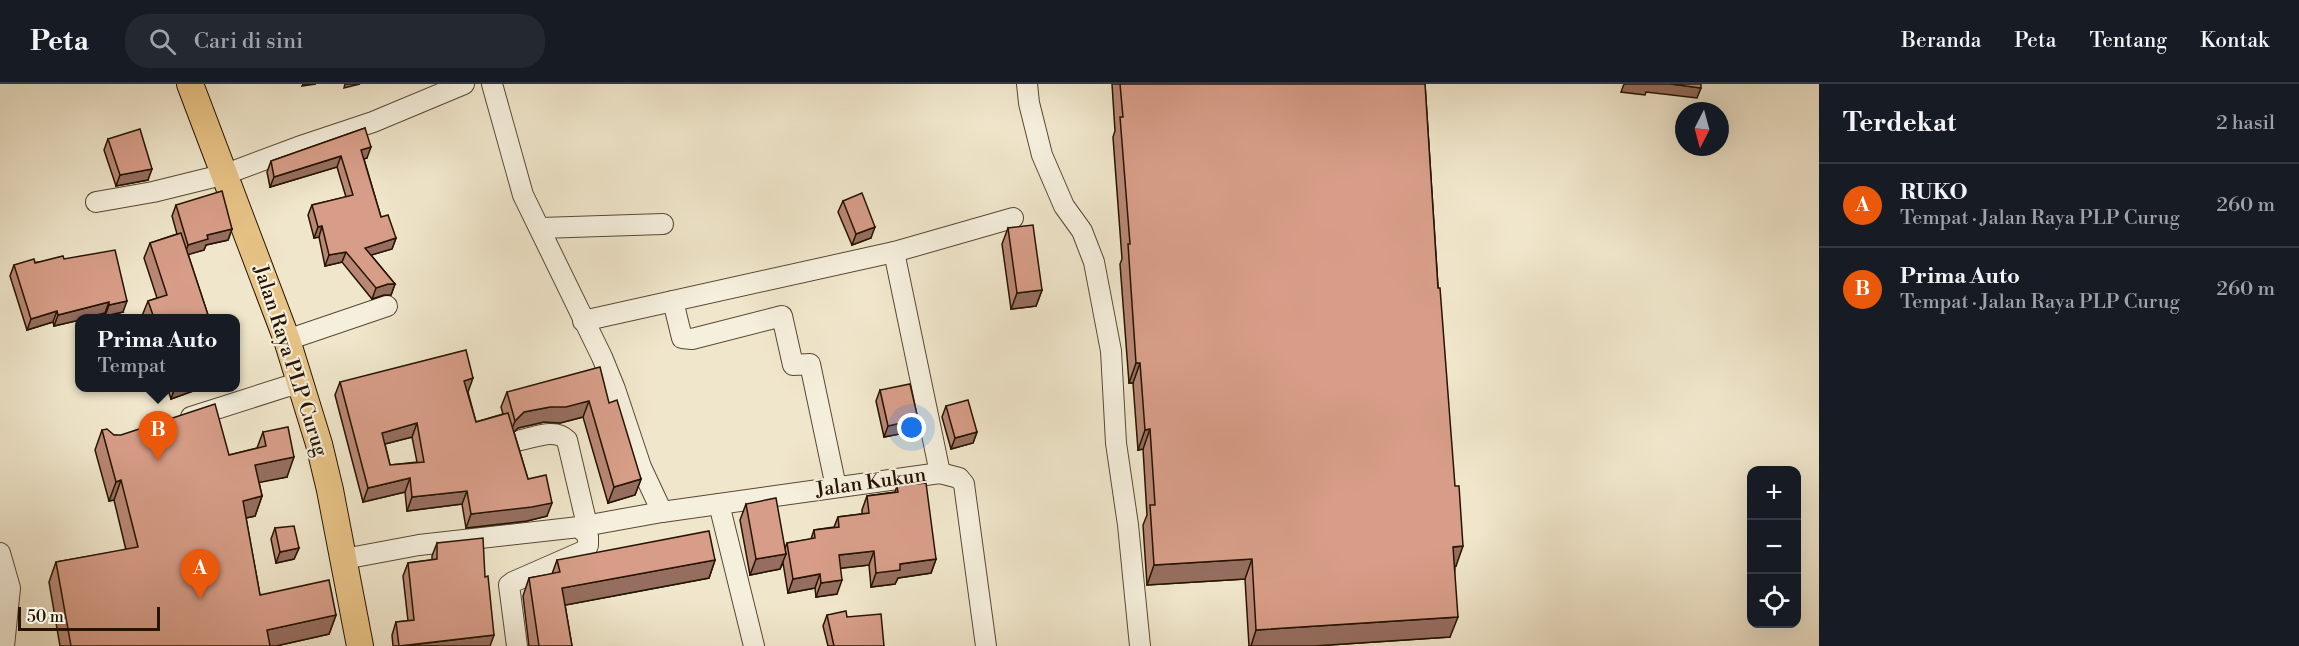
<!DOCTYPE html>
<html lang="id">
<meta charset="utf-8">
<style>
body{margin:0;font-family:"Libre Bodoni",serif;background:#242831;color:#f1f3f6}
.controls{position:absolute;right:18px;bottom:18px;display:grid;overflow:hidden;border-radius:12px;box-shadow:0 6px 24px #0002}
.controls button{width:54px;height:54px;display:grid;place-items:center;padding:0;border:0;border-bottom:2px solid #363941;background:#171b24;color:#f1f3f6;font:30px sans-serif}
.compass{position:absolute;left:1675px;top:18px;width:54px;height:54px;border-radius:50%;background:#171b24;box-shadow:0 6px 24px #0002;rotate:186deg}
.scale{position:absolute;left:18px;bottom:15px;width:142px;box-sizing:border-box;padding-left:6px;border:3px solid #261401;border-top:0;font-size:16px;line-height:21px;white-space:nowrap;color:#261401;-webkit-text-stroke:4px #f5efdd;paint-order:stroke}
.you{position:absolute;left:912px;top:344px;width:21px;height:21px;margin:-15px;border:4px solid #fff;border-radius:50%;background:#1a73e8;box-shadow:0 0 0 9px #1a73e833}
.badge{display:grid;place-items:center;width:39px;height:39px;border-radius:50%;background:#ea580c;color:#fff;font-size:20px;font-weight:700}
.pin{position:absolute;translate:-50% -50px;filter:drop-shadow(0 2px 3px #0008)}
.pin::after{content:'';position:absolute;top:32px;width:21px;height:18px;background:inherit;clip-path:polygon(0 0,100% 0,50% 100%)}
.popup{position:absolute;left:75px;top:230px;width:165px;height:78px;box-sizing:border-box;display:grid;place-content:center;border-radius:12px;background:#171b24;filter:drop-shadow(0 2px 4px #0005);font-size:20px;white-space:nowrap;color:#9ea1a6}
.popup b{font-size:22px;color:#f1f3f6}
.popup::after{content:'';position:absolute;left:50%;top:100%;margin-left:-12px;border:12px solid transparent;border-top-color:#171b24}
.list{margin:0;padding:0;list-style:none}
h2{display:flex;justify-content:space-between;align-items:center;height:78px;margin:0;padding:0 24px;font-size:26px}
h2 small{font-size:20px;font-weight:400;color:#9ea1a6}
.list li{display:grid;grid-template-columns:39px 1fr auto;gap:18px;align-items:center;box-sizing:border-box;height:84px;padding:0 24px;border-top:2px solid #363941}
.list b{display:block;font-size:22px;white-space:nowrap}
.list p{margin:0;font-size:20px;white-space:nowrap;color:#9ea1a6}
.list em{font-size:20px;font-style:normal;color:#9ea1a6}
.icon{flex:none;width:33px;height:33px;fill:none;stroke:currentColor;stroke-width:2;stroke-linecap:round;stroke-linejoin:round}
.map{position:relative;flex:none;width:1819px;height:562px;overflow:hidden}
header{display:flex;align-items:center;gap:36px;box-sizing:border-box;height:84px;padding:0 30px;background:#171b24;border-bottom:2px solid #363941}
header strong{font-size:28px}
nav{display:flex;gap:33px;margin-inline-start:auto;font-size:21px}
.search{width:420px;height:54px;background:#242831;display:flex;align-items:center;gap:15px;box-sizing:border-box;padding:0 21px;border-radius:24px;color:#9ea1a6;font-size:22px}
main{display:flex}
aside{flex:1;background:#171b24}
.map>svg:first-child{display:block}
</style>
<header>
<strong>Peta</strong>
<div class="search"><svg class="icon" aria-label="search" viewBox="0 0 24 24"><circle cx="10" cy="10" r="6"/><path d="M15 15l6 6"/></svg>Cari di sini</div>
<nav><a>Beranda</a><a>Peta</a><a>Tentang</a><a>Kontak</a></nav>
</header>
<main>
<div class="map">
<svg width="1819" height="562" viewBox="0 0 1819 562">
<rect width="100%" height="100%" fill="#f0e6cb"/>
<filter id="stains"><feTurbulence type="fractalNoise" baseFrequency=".00333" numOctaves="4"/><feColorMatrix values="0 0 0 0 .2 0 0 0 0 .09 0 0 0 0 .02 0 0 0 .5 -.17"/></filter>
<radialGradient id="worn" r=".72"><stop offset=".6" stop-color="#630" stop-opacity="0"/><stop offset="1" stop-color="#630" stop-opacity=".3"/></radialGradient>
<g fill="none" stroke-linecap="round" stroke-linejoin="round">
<g stroke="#584834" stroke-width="22">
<g id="minor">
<path d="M 492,0 L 523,111 L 602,273 L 615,305 L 641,383 L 662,428"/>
<path d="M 1027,0 L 1029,19 L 1042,71 L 1064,122 L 1082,147 L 1094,178 L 1111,267 L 1116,359 L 1128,441 L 1140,562"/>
<path d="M 96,118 L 153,108 L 226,90 L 298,63 L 373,38 L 464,0"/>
<path d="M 541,144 L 663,140"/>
<path d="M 894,168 L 940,389"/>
<path d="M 673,217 L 682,254 L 692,255 L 782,232 L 793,281 L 810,280 L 836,403"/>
<path d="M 583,237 L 894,168 L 1013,134"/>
<path d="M 287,256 L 387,222"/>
<path d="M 191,333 L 288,302 L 300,304"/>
<path d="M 521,356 C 536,353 555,344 567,356 L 587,441"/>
<path d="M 719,420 L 754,562"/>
<path d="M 0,469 L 10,504 L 4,562"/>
<path d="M 344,475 L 419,461 L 579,443 L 662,428 L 940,389 L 959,394 L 964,400 L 986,562"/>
<path d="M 517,562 L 509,501 L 513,498 L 586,466 L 588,461 L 588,452 L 579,443"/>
</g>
</g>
<g stroke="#261401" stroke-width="28">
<path id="major" d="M 190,0 L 287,256 L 319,360 L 330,406 L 360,562"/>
</g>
<use href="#minor" stroke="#f5efdd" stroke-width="20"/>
<use href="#major" stroke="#e8c386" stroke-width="26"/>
</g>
<g fill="#b98775" stroke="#261401" stroke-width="1.5" fill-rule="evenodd">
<path d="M 1112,0 L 1425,0 L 1456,482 L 1455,482 L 1450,553 L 1314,562 L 1249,562 L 1245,495 L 1147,501 L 1143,441 L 1147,431 L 1143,365 L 1138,366 L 1133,299 L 1129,299 L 1120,180 L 1122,175 L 1113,53 L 1115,47 Z"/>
<path d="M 365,44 L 367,74 L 364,75 L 381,133 L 396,154 L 392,165 L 371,171 L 395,200 L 391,211 L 384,211 L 372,215 L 342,178 L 325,182 L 319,153 L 314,154 L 308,131 L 312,121 L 346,113 L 337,83 L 270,103 L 267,88 L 271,77 Z"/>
<path d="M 108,55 L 148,96 L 116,102 L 104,66 Z"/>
<path d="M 843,117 L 871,154 L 852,161 L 838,128 Z"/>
<path d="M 176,121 L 232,145 L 228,156 L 206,161 L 204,166 L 188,170 L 209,234 L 143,234 L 142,232 L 148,217 L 157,214 L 144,174 L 150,159 L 177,150 L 172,132 Z"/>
<path d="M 1008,144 L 1042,206 L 1036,222 L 1011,225 L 1002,160 Z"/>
<path d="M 64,175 L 123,228 L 105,232 L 105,229 L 80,234 L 80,236 L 54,242 L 53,238 L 27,246 L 10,192 L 14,181 Z"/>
<path d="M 340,298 L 468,308 L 476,338 L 503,330 L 501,323 L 507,308 L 609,319 L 641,395 L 635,411 L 608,419 L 583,333 L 560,339 L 544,338 L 518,344 L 514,348 L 528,395 L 547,432 L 527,437 L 466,444 L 462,420 L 407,427 L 405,408 L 363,418 L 335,311 ZM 412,353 L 417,378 L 390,381 L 385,360 Z"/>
<path d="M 167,303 L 204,303 L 171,315 Z"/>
<path d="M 880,306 L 914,347 L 884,353 L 876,317 Z"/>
<path d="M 946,322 L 977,348 L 973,359 L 951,365 L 942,333 Z"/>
<path d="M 102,346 L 114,351 L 229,371 L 257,364 L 263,348 L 287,393 L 259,398 L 262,412 L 255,432 L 246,434 L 260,511 L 336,531 L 329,550 L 276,562 L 60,562 L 49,498 L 56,478 L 126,466 L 114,416 L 109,417 L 95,366 Z"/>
<path d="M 897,402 L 936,475 L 931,489 L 898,494 L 895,500 L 871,503 L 869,481 L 840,484 L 837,510 L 816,513 L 815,504 L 788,509 L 783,479 L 780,485 L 750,491 L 740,436 L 746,420 L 785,464 L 787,459 L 811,455 L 814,446 L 834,443 L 838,433 L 862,430 L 862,426 L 867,412 L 895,408 Z"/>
<path d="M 275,444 L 299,464 L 294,475 L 276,479 L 271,455 Z"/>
<path d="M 437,459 L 490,562 L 393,562 L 392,551 L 396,538 L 408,537 L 403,492 L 408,479 L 432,476 L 432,472 Z"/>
<path d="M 557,476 L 715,476 L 709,494 L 565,521 L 572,562 L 529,562 L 523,512 L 529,494 L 552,490 Z"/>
<path d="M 827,531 L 847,533 L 884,562 L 828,562 L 823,542 Z"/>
</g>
<g fill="#966e5f" stroke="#261401" stroke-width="1.5">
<path d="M 303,0 L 316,0 L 302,2 Z"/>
<path d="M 345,0 L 360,0 L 344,4 Z"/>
<path d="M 1624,0 L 1671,0 L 1701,4 L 1697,14 L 1646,8 L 1645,11 L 1621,8 Z"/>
<path d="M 371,63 L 367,74 L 357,77 L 361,66 Z"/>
<path d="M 341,72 L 337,83 L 270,103 L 274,93 Z"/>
<path d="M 152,85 L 148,96 L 116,102 L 120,91 Z"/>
<path d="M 322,142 L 319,153 L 314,154 L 318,143 Z"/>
<path d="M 875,143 L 871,154 L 852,161 L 856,150 Z"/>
<path d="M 232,145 L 228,156 L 206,161 L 204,166 L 184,172 L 188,161 L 207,151 Z"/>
<path d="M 396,154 L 392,165 L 361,174 L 365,164 Z"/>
<path d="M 346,168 L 342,178 L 325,182 L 329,171 Z"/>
<path d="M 388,200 L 395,200 L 391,211 L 384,211 L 372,215 L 376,204 Z"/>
<path d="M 1042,206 L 1036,222 L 1011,225 L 1017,209 Z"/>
<path d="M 127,217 L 123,228 L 105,232 L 109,221 Z"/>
<path d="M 109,218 L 105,229 L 84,234 L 80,234 L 80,236 L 54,242 L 58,231 Z"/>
<path d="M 57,227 L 53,238 L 27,246 L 31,235 Z"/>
<path d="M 1136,279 L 1140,279 L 1133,299 L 1129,299 Z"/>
<path d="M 473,294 L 468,308 L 459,310 L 464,297 Z"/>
<path d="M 175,303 L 204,303 L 171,315 Z"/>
<path d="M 589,317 L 583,333 L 560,339 L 544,338 L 518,344 L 509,353 L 515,337 L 524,328 L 550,323 Z"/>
<path d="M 918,335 L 914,347 L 884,353 L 888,342 Z"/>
<path d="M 417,339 L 412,353 L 377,362 L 382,349 Z"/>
<path d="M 1150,345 L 1143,365 L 1138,366 L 1145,346 Z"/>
<path d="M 977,348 L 973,359 L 951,365 L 955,354 Z"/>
<path d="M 294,373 L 287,393 L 247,401 L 255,381 Z"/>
<path d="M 410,394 L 405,408 L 363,418 L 368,404 Z"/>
<path d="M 641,395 L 635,411 L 608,419 L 614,403 Z"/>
<path d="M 121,396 L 114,416 L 109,417 L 116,398 Z"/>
<path d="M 467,407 L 462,420 L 407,427 L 412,413 Z"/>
<path d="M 262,412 L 255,432 L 236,436 L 243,417 Z"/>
<path d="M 552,419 L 547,432 L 527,437 L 466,444 L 471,430 Z"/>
<path d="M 1463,462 L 1456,482 L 1446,483 L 1453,463 Z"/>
<path d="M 299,464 L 294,475 L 276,479 L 280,468 Z"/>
<path d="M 874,467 L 869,481 L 834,485 L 839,471 Z"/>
<path d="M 786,470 L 780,485 L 750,491 L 756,475 Z"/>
<path d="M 936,475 L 931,489 L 898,494 L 895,500 L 871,503 L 876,489 L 900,480 Z"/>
<path d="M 1252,475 L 1245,495 L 1147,501 L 1154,481 Z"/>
<path d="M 715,476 L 709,494 L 555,523 L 562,504 Z"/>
<path d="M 820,490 L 815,504 L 788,509 L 793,495 Z"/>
<path d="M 842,496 L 837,510 L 816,513 L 821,499 Z"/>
<path d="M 336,531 L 329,550 L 276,562 L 261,562 L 267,546 Z"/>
<path d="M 1458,533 L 1450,553 L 1314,562 L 1251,562 L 1256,546 Z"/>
<path d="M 494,551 L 490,562 L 403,562 Z"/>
</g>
<g fill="#d79d88" stroke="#261401" stroke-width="1.5" fill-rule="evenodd">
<path d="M 1120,0 L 1425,0 L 1438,204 L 1440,204 L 1455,402 L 1459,402 L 1463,462 L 1453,463 L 1458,533 L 1256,546 L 1252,475 L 1154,481 L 1150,421 L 1155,421 L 1150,345 L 1145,346 L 1140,279 L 1136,279 L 1128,160 L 1130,160 L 1120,33 L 1123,33 Z"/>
<path d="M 1671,0 L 1701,0 L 1701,4 Z"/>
<path d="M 365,44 L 371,63 L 361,66 L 381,133 L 388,131 L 396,154 L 365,164 L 395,200 L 388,200 L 376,204 L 346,168 L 329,171 L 322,142 L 318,143 L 312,121 L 353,111 L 341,72 L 274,93 L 271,77 Z"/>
<path d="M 140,45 L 152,85 L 120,91 L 108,55 Z"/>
<path d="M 222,107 L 232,145 L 207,151 L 208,155 L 188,161 L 176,121 Z"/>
<path d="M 862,109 L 875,143 L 856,150 L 843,117 Z"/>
<path d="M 1033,141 L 1042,206 L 1017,209 L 1008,144 Z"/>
<path d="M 181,149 L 209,234 L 154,234 L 148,217 L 167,211 L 150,159 Z"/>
<path d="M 115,166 L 127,217 L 109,221 L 109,218 L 58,231 L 57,227 L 31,235 L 14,181 L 34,175 L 35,179 L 63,172 L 64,175 Z"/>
<path d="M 466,266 L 473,294 L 464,297 L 476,338 L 508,329 L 528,395 L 546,391 L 552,419 L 532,423 L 471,430 L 467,407 L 412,413 L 410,394 L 368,404 L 340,298 ZM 417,339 L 424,378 L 390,381 L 382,349 Z"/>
<path d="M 600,283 L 609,319 L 617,316 L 641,395 L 614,403 L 589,317 L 566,323 L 550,323 L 524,328 L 515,337 L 507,308 Z"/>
<path d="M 910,300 L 918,335 L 888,342 L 880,306 Z"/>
<path d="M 968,316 L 977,348 L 955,354 L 946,322 Z"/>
<path d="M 215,320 L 229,371 L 266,362 L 263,348 L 288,343 L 294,373 L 255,381 L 262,412 L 243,417 L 260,511 L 329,496 L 336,531 L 267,546 L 270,562 L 71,562 L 56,478 L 138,463 L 121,396 L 116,398 L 102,346 L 107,345 L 114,351 L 121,351 Z"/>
<path d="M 926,399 L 936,475 L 900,480 L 900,486 L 876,489 L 874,467 L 839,471 L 842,496 L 821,499 L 820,490 L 793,495 L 787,459 L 815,454 L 814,446 L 839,443 L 838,433 L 869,429 L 867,412 L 898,408 L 897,402 Z"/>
<path d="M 776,414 L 786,470 L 756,475 L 746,420 Z"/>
<path d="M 294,442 L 299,464 L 280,468 L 275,444 Z"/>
<path d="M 709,447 L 715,476 L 562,504 L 572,562 L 539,562 L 529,494 L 560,488 L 557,476 Z"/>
<path d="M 483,454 L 485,493 L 488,492 L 494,551 L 399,562 L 396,538 L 414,536 L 408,479 L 437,475 L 437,459 Z"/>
<path d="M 846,527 L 847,533 L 881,530 L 884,562 L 834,562 L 827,531 Z"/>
</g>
<g text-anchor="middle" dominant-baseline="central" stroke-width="4.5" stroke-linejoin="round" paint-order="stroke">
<g font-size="20" fill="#261401" stroke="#f5efdd">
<text transform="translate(290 277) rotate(72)">Jalan Raya PLP Curug</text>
<text transform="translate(871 399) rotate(-8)">Jalan Kukun</text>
</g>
</g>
<rect width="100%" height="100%" filter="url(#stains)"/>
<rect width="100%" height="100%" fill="url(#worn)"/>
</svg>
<div class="controls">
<button>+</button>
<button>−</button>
<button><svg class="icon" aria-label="locate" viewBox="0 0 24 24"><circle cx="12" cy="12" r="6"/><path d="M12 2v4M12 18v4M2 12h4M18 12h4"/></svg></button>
</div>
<svg class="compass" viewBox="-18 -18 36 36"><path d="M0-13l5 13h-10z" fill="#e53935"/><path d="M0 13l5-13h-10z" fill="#9ea1a6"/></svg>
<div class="scale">50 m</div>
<div class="you"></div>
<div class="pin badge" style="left:200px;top:515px">A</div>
<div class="pin badge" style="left:158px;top:377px">B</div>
<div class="popup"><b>Prima Auto</b>Tempat</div>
</div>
<aside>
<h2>Terdekat<small>2 hasil</small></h2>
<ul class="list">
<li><span class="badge">A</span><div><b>RUKO</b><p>Tempat · Jalan Raya PLP Curug</p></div><em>260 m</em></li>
<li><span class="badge">B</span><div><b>Prima Auto</b><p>Tempat · Jalan Raya PLP Curug</p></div><em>260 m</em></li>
</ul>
</aside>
</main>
